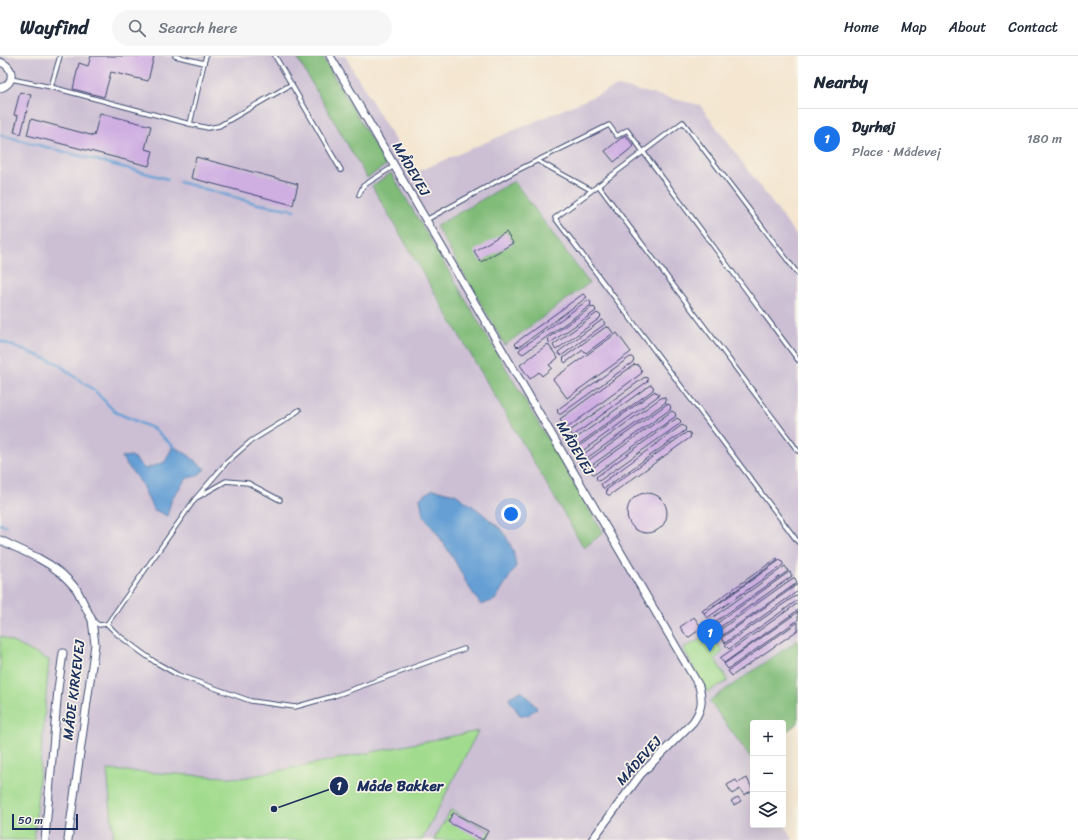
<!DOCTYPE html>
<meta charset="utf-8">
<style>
body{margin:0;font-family:Sriracha,sans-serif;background:#f6f6f7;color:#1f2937}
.controls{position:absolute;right:12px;bottom:12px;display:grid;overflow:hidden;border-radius:4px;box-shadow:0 4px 16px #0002}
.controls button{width:36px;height:36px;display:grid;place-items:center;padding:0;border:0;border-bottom:1px solid #e0e1e3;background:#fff;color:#1f2937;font:20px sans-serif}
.scale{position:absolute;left:12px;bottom:10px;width:66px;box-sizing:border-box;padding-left:4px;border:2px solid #1b2f5e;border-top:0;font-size:11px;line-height:14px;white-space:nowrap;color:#1b2f5e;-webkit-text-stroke:3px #f7f3e8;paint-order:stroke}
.you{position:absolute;left:511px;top:458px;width:14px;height:14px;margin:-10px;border:3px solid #fff;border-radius:50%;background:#1a73e8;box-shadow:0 0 0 6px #1a73e833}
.badge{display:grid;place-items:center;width:26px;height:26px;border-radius:50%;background:#1a73e8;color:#fff;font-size:13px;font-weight:700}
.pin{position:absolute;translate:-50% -33px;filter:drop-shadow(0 1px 2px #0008)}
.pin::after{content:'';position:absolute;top:21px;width:14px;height:12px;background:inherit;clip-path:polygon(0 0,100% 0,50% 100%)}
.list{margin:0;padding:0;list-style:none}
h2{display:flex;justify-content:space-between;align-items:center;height:52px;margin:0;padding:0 16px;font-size:17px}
h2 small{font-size:13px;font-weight:400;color:#747a83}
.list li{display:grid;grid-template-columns:26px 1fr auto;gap:12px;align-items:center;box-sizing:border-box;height:60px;padding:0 16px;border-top:1px solid #e0e1e3}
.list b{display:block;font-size:15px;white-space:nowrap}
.list p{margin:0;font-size:13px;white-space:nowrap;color:#747a83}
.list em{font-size:13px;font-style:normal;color:#747a83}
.icon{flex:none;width:22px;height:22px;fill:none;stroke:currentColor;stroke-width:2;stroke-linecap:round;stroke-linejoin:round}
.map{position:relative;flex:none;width:798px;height:784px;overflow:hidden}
header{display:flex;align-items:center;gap:24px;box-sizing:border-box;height:56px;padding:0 20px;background:#fff;border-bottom:1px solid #e0e1e3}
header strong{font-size:19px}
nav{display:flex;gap:22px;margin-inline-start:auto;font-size:14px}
.search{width:280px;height:36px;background:#f6f6f7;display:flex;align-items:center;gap:10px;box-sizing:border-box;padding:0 14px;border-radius:22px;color:#747a83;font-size:15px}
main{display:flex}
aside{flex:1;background:#fff}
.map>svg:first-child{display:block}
</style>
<header>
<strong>Wayfind</strong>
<div class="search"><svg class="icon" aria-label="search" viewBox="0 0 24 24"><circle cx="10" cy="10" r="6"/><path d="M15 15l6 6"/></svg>Search here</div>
<nav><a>Home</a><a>Map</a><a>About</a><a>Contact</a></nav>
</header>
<main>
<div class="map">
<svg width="798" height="784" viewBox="0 0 798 784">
<rect width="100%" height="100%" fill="#f7f3e8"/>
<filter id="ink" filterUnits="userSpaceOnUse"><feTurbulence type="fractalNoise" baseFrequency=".025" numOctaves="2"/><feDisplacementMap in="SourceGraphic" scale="8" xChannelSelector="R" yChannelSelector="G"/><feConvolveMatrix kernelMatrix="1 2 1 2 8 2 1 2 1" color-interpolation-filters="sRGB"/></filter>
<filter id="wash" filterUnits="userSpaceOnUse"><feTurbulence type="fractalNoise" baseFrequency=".012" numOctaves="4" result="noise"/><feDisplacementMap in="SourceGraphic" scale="16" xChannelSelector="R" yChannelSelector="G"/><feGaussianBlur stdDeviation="0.9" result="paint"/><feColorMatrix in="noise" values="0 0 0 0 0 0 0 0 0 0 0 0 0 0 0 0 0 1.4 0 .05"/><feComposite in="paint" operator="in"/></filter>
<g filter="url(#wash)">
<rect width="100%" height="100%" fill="#f4e6d0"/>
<path fill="#ccbfd4" d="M 0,0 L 345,0 L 414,117 L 618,30 L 700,49 L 798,182 L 798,667 L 783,678 L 783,667 L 753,667 L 753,700 L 751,702 L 753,705 L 753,769 L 783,769 L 783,765 L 793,784 L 0,784 Z"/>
<g fill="#a1db8d" stroke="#5e8576">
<path d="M 0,580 L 49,604 L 34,784 L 0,784 Z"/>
<path d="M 707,580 L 710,585 L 714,583 L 723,595 L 715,603 L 728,625 L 707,636 L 683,592 Z"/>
<path d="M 478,675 L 422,784 L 114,784 L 107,714 L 242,722 Z"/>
<path d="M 451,754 L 491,776 L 486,784 L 434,784 Z"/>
</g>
<g fill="#80bb78" stroke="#4e756b">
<path d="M 296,0 L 322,0 L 386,109 L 367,122 Z"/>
<path d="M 391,117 L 603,477 L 584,492 L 372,130 Z"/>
<path d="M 514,125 L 589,227 L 505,289 L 436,170 Z"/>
<path d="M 798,584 L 798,667 L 783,678 L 783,667 L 753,667 L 753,700 L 751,702 L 709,645 Z"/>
</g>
<g fill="#659fd4" stroke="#406799">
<path d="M 173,390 L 188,399 L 205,413 L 197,420 L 187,422 L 172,442 L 167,460 L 153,453 L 141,427 L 121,401 L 132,400 L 145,413 L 165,406 Z"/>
<path d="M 433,433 L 455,438 L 478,454 L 503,475 L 513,494 L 516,510 L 495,544 L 481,549 L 467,528 L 455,505 L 439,480 L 423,459 L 420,442 Z"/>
<path d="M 521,635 L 526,639 L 537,652 L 528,659 L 520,659 L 510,645 L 509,641 Z"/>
</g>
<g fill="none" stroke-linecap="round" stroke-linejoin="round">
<g stroke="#659fd4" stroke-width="2.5">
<path d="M 0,79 L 168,123"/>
<path d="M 180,126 L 258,148 L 295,154"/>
<path d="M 0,285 L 57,307 L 75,321 L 94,334 L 115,356 L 154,373 L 173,390"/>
<path d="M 0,468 L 6,470"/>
</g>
</g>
<g id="blocks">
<g fill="#cfaee2">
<path d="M 91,0 L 154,0 L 148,25 L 111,16 L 104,41 L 73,33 L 79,7 L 88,10 Z"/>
<path d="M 20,36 L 31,39 L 21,78 L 14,76 L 18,60 L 14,59 Z"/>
<path d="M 100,57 L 151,70 L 145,93 L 153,95 L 149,110 L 27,79 L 31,63 L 94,80 Z"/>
<path d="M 625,79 L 634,90 L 614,106 L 605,95 Z"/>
<path d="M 196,101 L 298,128 L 293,149 L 191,122 Z"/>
<path d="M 506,176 L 513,187 L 481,206 L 474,195 Z"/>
<path d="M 583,238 L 587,241 L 586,242 L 519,291 L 518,290 L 517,291 L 515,289 L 516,288 L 515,287 Z"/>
<path d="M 588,244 L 589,245 L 590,245 L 591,247 L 590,248 L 591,249 L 523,298 L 522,297 L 521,297 L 519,295 L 520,293 Z"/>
<path d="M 592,251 L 593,252 L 594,251 L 596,254 L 595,254 L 596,255 L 550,287 L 548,285 L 549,284 L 548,282 Z"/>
<path d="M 597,257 L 598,258 L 599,258 L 601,260 L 600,261 L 600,262 L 556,294 L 555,293 L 553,289 Z"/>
<path d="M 602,264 L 603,264 L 605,268 L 561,300 L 561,299 L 560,299 L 558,296 Z"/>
<path d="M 607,270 L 608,272 L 609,271 L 613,277 L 612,278 L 586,297 L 583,294 L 565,307 L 563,304 L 564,303 L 563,302 Z"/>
<path d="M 617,277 L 631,296 L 567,342 L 553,323 Z"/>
<path d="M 548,288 L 558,302 L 549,309 L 552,312 L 542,320 L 539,316 L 530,323 L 520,309 Z"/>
<path d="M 630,301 L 632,301 L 634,304 L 633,305 L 633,306 L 561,358 L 559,358 L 557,356 L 558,355 L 557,354 Z"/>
<path d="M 635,308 L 636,309 L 637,308 L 642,315 L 641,316 L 642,317 L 567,372 L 565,371 L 560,364 L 561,364 L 560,363 Z"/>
<path d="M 645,321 L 645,322 L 646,321 L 649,324 L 647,324 L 648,325 L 573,380 L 572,379 L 570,375 Z"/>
<path d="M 650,329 L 652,329 L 654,332 L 653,332 L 653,334 L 579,388 L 578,387 L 577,387 L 575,383 Z"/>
<path d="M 655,335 L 656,337 L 657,336 L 659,339 L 658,340 L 581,396 L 581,395 L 580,396 L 578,393 L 579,392 L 578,391 Z"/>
<path d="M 662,341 L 663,342 L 664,341 L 666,344 L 665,345 L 666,346 L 584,404 L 583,404 L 581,400 Z"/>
<path d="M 667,348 L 668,349 L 669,348 L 671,351 L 670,352 L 671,353 L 589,411 L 588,411 L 586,409 L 587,408 L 586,406 Z"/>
<path d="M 672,355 L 673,356 L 674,356 L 676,358 L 675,359 L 676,360 L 595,418 L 593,418 L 591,416 L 592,415 L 591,413 Z"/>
<path d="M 677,362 L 678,363 L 679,363 L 681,365 L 680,366 L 681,367 L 599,425 L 598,425 L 596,423 L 597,422 L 596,421 Z"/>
<path d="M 682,369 L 683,370 L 684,370 L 686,372 L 685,373 L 686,374 L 605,432 L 603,432 L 601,428 Z"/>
<path d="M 687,376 L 688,377 L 689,376 L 691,379 L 690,380 L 691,381 L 610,439 L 608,439 L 606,437 L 607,436 L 606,434 Z"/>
<circle cx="647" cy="457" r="20"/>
<path d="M 777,502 L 778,504 L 704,557 L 702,555 Z"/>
<path d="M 780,504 L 783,507 L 783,509 L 707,562 L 704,558 Z"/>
<path d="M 785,510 L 786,511 L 788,515 L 712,568 L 709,564 Z"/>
<path d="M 789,516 L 790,516 L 792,520 L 716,574 L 713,570 Z"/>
<path d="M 793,522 L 795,522 L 797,527 L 720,581 L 717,576 Z"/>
<path d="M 798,528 L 798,535 L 725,587 L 721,582 Z"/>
<path d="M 798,538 L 798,544 L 729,593 L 725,589 Z"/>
<path d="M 798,547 L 798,554 L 724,607 L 720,602 Z"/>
<path d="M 798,556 L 798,564 L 728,613 L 724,608 Z"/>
<path d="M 694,561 L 702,572 L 688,582 L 680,571 Z"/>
<path d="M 798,566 L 798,574 L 732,620 L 728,615 Z"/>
<path d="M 710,577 L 714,582 L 710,585 L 706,580 Z"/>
<path d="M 747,722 L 753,734 L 744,739 L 740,733 L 732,738 L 727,729 L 736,724 L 738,727 Z"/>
<path d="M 738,741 L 741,745 L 734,749 L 731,745 Z"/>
<path d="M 453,757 L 488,775 L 483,784 L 448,766 Z"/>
</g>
</g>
</g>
<g filter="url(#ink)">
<use href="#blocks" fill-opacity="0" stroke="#3c4a6f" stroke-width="1"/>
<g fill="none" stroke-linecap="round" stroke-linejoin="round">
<g stroke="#3c4a6f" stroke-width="5.5">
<g id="service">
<path d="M 275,0 L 341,114"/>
<path d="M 204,7 L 206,0"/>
<path d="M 11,23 L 51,31 L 190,68 L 204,7 L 175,0"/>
<path d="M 51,31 L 60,0"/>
<path d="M 190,68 L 208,72 L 219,70 L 292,28"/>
<path d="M 538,105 L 591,134"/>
<path d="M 598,129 L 798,395"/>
<path d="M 359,139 L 363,130 L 394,110"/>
<path d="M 426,164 L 512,117 L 609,69 L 617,80 L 627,74 L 798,304"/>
<path d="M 798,218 L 683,66 L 555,162 L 798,486"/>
<path d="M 299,354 L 287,363 L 251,385 L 227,406 L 195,443 L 107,568 L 117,578 L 141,596 L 155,606 L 178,619 L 251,645 L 295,651 L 334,640 L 464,593"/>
<path d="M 198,441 L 226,425 L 248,427 L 280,444"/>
<path d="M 93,565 L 99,569 L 107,568"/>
</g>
</g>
<g stroke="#3c4a6f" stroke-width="9">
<g id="minor">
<path d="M 330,0 L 699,630 C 703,645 702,653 693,666 L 641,718 L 592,784"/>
<path d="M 0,6 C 15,11 15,28 0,32"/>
<path d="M 0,484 L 38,502 L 50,509 L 62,518 L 70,526 L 77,534 L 92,564 L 95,588 L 68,784"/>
<path d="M 45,784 L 58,633 L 63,597"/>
</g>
</g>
<use href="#service" stroke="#fff" stroke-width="3.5"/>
<use href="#minor" stroke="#fff" stroke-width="7"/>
</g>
</g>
<g text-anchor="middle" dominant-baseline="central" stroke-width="3.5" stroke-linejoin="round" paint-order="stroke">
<g font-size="14" fill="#1b2f5e" stroke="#f7f3e8">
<text transform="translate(411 113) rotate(60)">MÅDEVEJ</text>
<text transform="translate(575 392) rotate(60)">MÅDEVEJ</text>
<text transform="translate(74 634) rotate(-83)">MÅDE KIRKEVEJ</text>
<text transform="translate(639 705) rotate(-48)">MÅDEVEJ</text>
</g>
</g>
<path fill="none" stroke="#1b2f5e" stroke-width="1.5" d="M274 753L339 730"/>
<g fill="#1b2f5e" stroke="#f7f3e8" stroke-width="1.5">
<circle cx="274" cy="753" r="4"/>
<circle cx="339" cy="730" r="10"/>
</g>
<g font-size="12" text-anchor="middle" font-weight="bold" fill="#fff">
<text x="339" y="734">1</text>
</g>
<g font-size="15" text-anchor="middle" font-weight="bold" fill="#1b2f5e" stroke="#f7f3e8" stroke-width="3.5" stroke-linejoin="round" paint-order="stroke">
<text x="400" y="735">Måde Bakker</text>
</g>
</svg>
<div class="controls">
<button>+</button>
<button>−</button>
<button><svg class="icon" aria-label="layers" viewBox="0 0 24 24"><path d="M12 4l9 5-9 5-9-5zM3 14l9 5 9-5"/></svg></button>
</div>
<div class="scale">50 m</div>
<div class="you"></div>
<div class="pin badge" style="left:710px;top:596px">1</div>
</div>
<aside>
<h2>Nearby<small></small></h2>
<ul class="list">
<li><span class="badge">1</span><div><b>Dyrhøj</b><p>Place · Mådevej</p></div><em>180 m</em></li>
</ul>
</aside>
</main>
